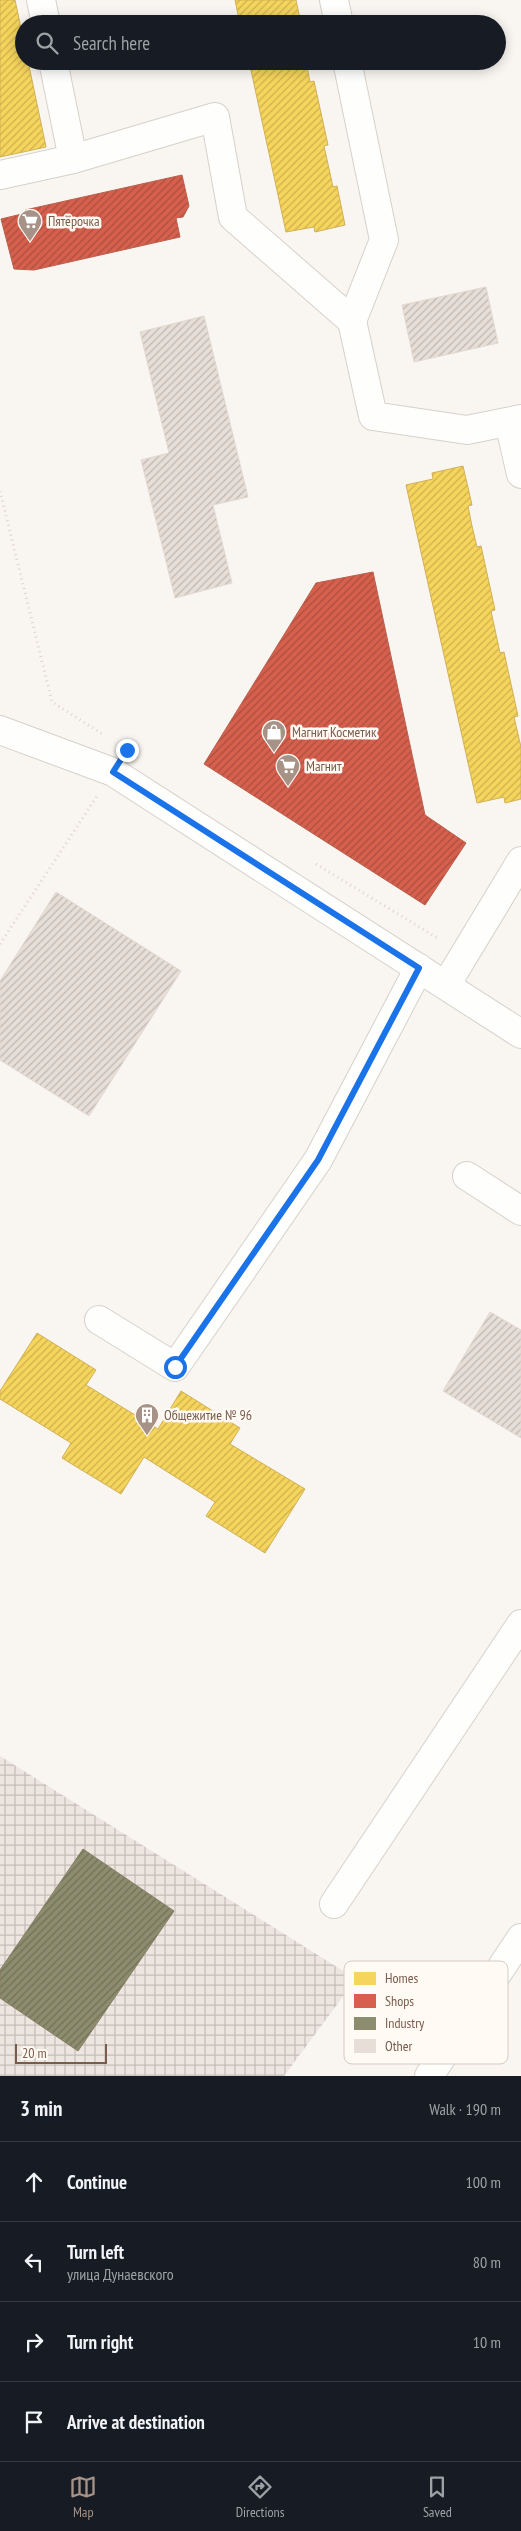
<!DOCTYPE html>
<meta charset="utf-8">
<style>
body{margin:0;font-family:"PT Sans Narrow",sans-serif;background:#242831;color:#f1f3f6}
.scale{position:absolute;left:15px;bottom:12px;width:92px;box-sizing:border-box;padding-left:5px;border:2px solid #7a5c4d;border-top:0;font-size:14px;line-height:18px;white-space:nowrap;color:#7a5c4d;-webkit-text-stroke:4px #fffaf3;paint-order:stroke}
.stop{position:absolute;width:15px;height:15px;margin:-11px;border:4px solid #1a73e8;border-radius:50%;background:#fff}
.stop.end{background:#1a73e8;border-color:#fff;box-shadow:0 1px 5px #0008}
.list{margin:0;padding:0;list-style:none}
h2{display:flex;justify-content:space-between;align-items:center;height:65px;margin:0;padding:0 20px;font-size:21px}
h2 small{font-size:16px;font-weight:400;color:#9ea1a6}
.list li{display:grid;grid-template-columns:32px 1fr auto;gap:15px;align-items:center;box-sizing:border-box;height:80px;padding:0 20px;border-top:1px solid #363941}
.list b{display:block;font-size:19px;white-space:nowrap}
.list p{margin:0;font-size:16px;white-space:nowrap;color:#9ea1a6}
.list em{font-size:16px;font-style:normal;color:#9ea1a6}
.icon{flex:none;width:28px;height:28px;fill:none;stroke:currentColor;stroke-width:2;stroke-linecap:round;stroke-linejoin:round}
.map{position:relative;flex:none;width:521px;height:2076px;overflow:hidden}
.search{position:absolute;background:#171b24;box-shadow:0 2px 12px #0003;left:15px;right:15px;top:15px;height:55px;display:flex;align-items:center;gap:12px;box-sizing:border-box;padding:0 18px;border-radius:28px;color:#9ea1a6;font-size:19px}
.sheet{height:385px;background:#171b24}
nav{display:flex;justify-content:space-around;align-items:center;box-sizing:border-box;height:70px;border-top:1px solid #363941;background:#171b24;font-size:14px;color:#9ea1a6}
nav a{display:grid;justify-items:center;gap:2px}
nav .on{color:#a69286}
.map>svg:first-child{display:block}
</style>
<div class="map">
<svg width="521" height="2076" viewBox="0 0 521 2076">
<defs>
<pattern id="industrial-grid" width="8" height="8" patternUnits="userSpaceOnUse" patternTransform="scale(1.25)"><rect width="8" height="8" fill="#ede5e0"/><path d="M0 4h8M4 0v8" fill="none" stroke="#c5bdb8"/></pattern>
<pattern id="homes-hatch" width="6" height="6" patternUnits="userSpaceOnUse" patternTransform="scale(1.25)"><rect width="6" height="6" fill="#f6d55c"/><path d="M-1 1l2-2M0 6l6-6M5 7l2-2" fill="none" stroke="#ccb04e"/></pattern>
<pattern id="shops-hatch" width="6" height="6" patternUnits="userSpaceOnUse" patternTransform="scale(1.25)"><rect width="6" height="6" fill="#d6604d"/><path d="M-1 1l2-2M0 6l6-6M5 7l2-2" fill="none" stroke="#aa4f40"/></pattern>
<pattern id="industry-hatch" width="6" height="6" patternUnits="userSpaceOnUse" patternTransform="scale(1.25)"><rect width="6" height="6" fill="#8c8c6e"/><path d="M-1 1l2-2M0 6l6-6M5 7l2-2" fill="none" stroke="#727058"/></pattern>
<pattern id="building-hatch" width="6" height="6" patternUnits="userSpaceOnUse" patternTransform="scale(1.25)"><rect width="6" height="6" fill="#e6ded7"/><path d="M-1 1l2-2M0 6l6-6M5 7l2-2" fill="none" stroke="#bfb7b1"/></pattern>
</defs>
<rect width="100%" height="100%" fill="#f9f5f0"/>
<path fill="url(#industrial-grid)" d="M 0,1756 L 356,1979 L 284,2076 L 0,2076 Z"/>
<g fill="url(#homes-hatch)" stroke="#d1b158">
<path d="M 0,0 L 15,0 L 24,42 L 24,61 L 28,61 L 46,147 L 0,157 Z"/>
<path d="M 235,0 L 296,0 L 301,24 L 240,24 Z"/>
<path d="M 249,61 L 306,61 L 310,82 L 314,81 L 328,145 L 324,146 L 333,187 L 337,186 L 345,225 L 315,232 L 314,227 L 286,232 Z"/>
<path d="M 463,466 L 472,505 L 468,506 L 472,526 L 477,547 L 481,546 L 495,610 L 491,611 L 500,653 L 504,652 L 518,716 L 514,717 L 521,747 L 521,799 L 505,803 L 504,797 L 477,803 L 406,485 L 433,479 L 432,473 Z"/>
<path d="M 37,1333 L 96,1370 L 86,1385 L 158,1429 L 181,1391 L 240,1428 L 230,1444 L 305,1489 L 265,1553 L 206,1516 L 215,1502 L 144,1457 L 121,1494 L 62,1458 L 71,1443 L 0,1399 L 0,1391 Z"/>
</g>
<g fill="url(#shops-hatch)" stroke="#ba5f4d">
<path d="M 182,175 L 189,206 L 183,217 L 176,218 L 180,237 L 34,270 L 14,269 L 1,219 L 26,213 L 25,210 Z"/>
<path d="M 373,572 L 425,815 L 466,843 L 425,905 L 204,764 L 316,583 Z"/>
</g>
<path fill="url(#industry-hatch)" stroke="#877e64" d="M 83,1849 L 174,1911 L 78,2051 L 0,1998 L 0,1970 Z"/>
<g fill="url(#building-hatch)" stroke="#e2d8d2">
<path d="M 486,287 L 498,343 L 414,362 L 402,305 Z"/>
<path d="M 204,316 L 248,497 L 213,505 L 232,583 L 175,598 L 141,460 L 169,453 L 140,332 Z"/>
<path d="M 56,892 L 181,971 L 89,1116 L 0,1060 L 0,981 Z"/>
<path d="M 490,1312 L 521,1330 L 521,1438 L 443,1391 Z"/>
</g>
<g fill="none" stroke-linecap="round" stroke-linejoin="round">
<g stroke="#d7d1cb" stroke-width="30">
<g id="minor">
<path d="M 41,0 L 46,24"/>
<path d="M 334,0 L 339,24"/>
<path d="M 73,159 L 215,117 L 233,217 L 352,321 L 384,240 L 347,61"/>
<path d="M 0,175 L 73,159 L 53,61"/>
<path d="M 352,321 L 373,416 L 467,430 L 521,419"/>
<path d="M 509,422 L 521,474"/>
<path d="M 0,730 L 113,772 L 521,1034"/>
<path d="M 446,985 L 521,861"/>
<path d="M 467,1176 L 521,1211"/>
<path d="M 99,1320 L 175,1367 L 318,1160 L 419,968"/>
<path d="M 334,1904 L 521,1624"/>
<path d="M 429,2076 L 521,1938"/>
</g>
</g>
<g stroke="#dcd5d0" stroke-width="3" stroke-dasharray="1 4" stroke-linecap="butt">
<path d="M 0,491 L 52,702 L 104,735"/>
<path d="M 316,864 L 439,939"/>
<path d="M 0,944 L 97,796"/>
</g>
<use href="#minor" stroke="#fefefd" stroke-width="28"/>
</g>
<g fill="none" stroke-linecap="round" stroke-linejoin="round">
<path stroke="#1a73e8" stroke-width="6" d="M 127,750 L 113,772 L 419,968 L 318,1160 L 175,1367"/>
</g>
<defs>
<g id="supermarket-pin" transform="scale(1.25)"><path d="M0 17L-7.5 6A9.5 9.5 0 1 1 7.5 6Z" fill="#a69286" stroke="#fffaf3"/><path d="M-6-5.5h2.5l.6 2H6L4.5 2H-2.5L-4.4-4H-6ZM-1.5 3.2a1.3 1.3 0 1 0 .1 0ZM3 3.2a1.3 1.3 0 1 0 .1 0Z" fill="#fff"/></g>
<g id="shop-pin" transform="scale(1.25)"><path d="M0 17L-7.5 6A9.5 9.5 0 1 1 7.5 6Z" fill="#a69286" stroke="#fffaf3"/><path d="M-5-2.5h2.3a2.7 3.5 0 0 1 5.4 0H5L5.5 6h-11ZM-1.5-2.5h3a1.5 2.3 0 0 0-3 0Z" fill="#fff"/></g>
<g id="building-pin" transform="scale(1.25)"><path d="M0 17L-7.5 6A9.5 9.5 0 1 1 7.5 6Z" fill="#a69286" stroke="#fffaf3"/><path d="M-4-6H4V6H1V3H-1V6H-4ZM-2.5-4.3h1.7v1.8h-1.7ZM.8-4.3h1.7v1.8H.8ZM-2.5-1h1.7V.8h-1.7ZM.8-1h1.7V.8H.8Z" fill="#fff"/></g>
</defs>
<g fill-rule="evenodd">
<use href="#supermarket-pin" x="30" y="221"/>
<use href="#shop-pin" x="274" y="732"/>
<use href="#supermarket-pin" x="288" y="766"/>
<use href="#building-pin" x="147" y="1415"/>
</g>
<g text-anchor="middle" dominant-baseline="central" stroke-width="5" stroke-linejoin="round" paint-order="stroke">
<g font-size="14" fill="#7a5c4d" stroke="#fffaf3" text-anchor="start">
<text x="48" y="221">Пятёрочка</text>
<text x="292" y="732">Магнит Косметик</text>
<text x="306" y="766">Магнит</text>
<text x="164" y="1415">Общежитие № 96</text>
</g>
</g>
<rect x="344" y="1961" width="164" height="103" rx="8" fill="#fffaf3" stroke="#d7cbc1" stroke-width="1"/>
<rect x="354" y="1972" width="22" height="13" fill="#f6d55c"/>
<rect x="354" y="1994" width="22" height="14" fill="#d6604d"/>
<rect x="354" y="2017" width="22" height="13" fill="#8c8c6e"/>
<rect x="354" y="2039" width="22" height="14" fill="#e6ded7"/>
<g font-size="14" fill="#7a5c4d">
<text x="385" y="1983">Homes</text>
<text x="385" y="2006">Shops</text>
<text x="385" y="2028">Industry</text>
<text x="385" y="2051">Other</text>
</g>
</svg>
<div class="scale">20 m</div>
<div class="stop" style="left:175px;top:1367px"></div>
<div class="stop end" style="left:127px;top:750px"></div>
<div class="search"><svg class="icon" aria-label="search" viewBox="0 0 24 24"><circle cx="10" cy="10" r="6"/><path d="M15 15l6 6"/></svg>Search here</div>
</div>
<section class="sheet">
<h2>3 min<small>Walk · 190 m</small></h2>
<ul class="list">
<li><svg class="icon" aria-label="ahead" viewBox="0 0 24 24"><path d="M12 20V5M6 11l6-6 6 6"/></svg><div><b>Continue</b></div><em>100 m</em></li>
<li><svg class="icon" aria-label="left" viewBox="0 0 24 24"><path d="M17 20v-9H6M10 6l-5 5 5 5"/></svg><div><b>Turn left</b><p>улица Дунаевского</p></div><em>80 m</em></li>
<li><svg class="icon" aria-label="right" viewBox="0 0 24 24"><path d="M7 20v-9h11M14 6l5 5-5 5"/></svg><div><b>Turn right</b></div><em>10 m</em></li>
<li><svg class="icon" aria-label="arrive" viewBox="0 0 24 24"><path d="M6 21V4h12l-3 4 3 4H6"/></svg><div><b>Arrive at destination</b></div></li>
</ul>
</section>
<nav>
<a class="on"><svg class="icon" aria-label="map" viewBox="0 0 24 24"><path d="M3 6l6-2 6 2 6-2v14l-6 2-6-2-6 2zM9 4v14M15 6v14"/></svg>Map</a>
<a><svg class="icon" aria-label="directions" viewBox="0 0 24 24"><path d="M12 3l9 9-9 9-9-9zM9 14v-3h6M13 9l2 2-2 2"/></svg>Directions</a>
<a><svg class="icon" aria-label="saved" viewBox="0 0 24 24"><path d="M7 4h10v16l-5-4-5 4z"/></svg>Saved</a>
</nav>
